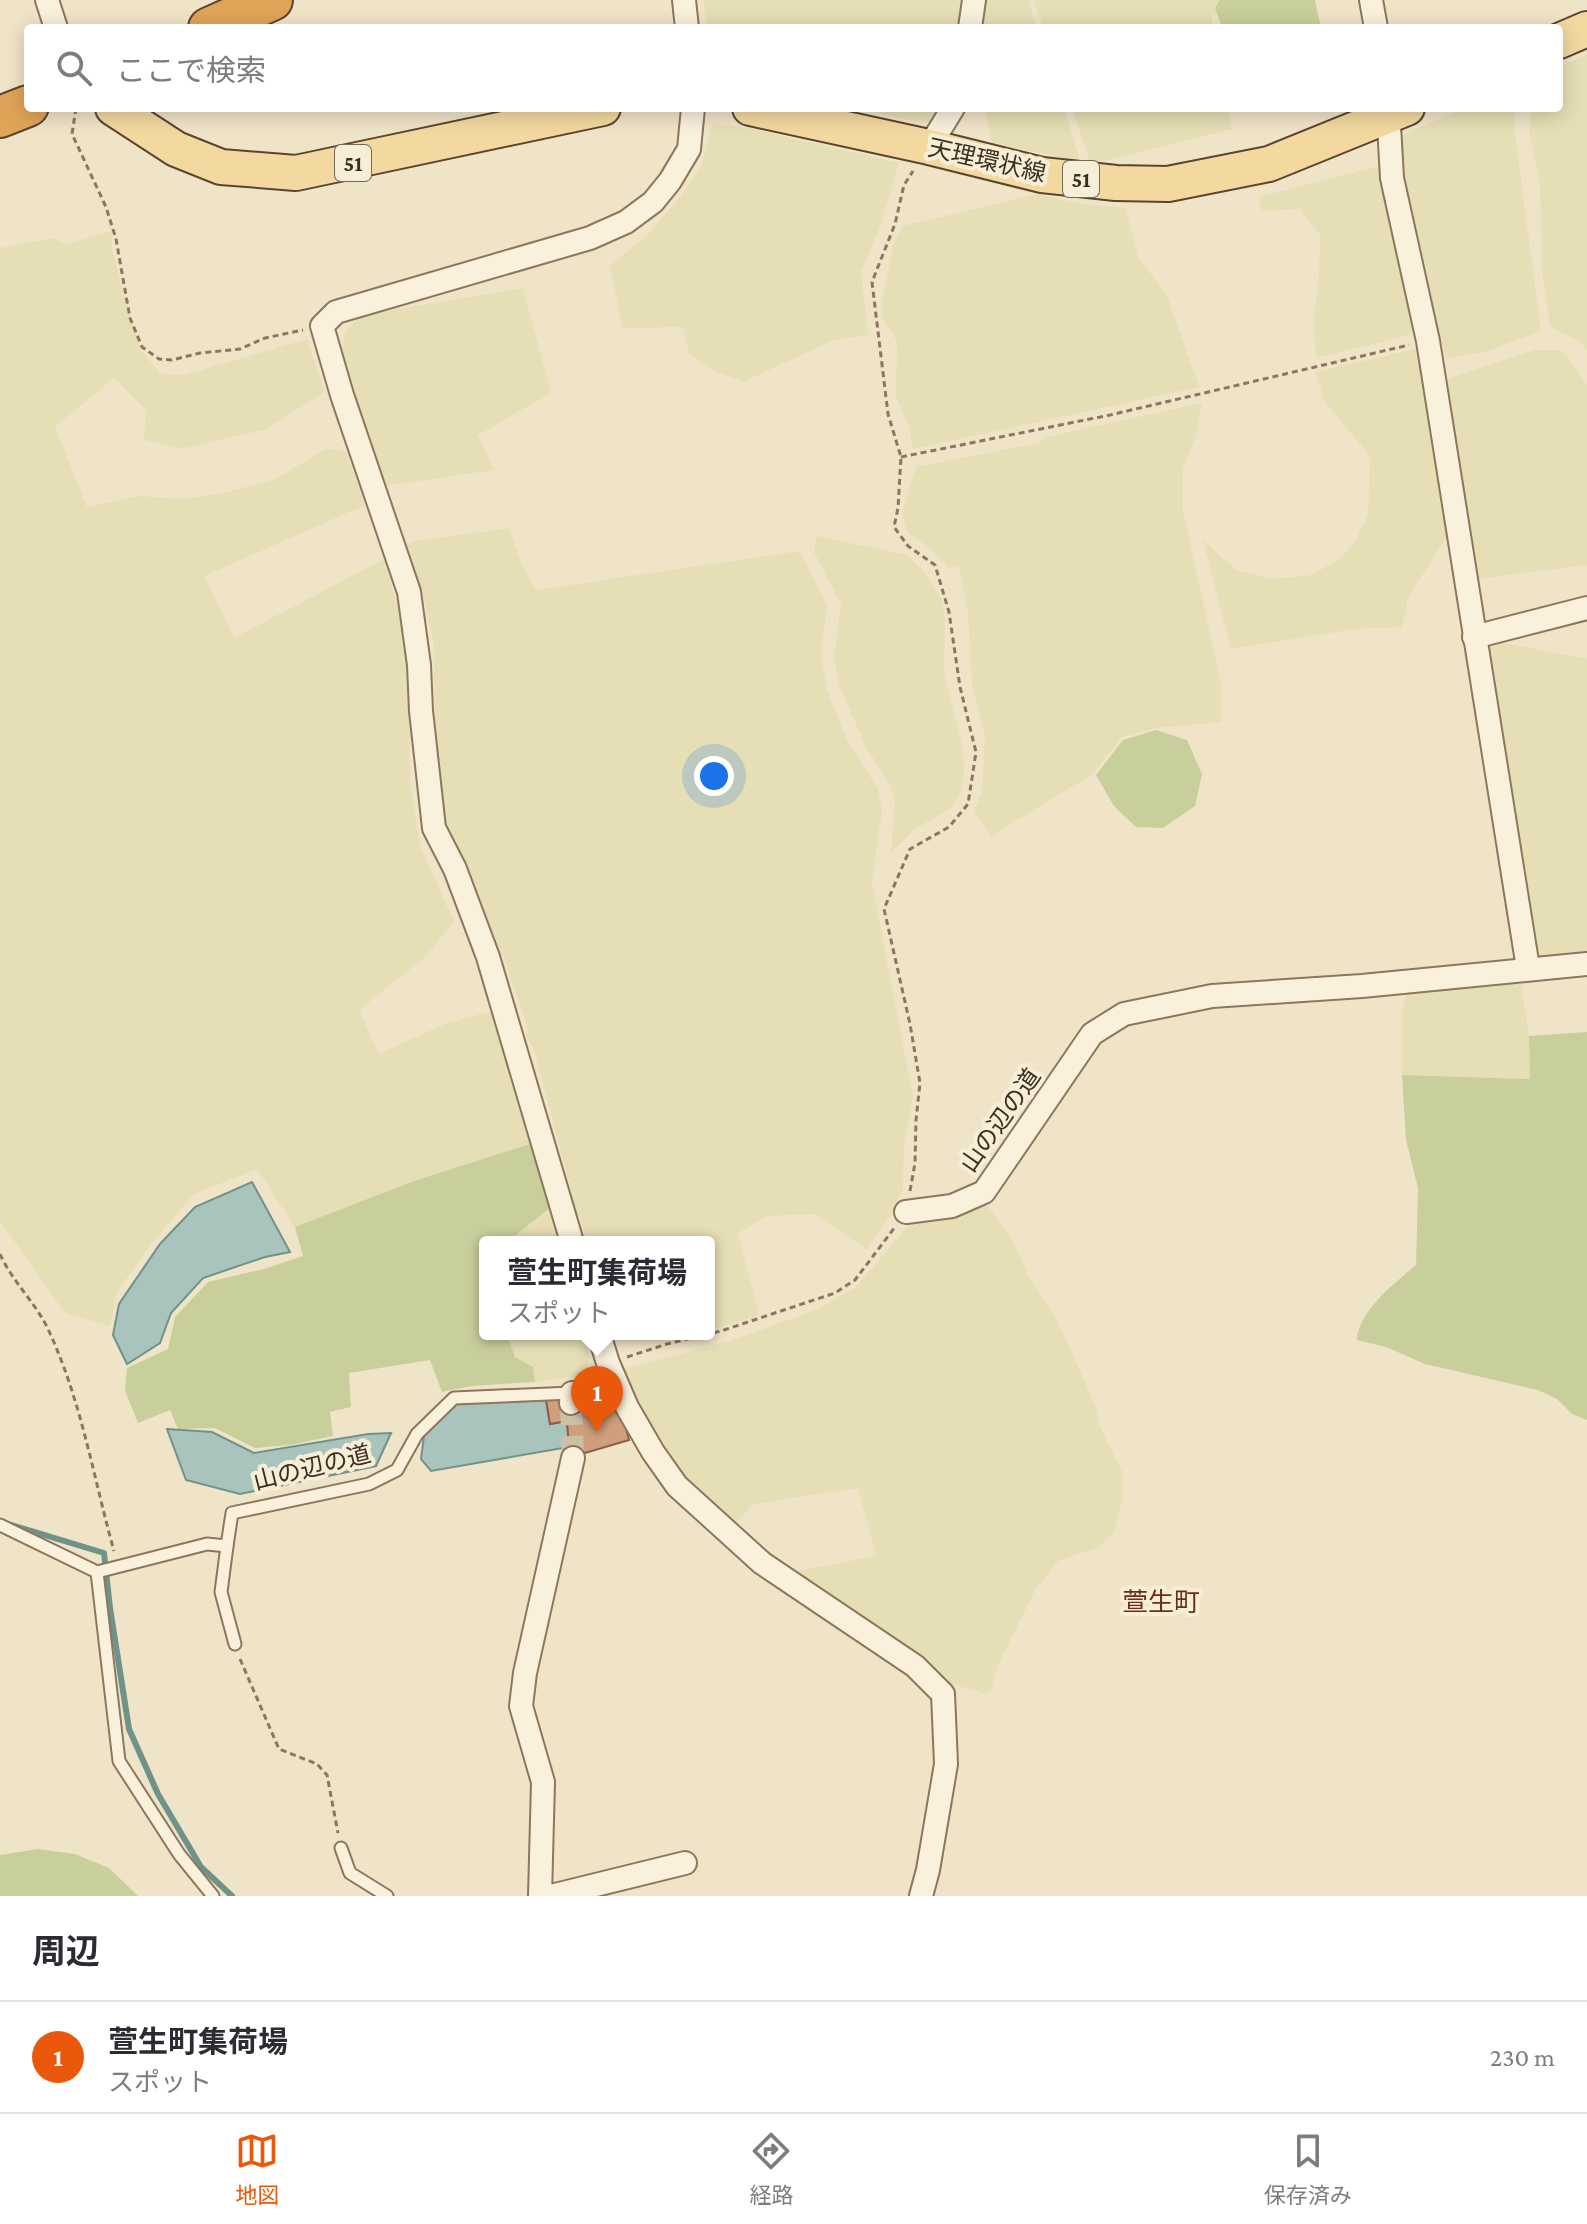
<!DOCTYPE html>
<html lang="ja">
<meta charset="utf-8">
<style>
body{margin:0;font-family:"Crimson Pro","Noto Sans JP",serif;background:#f2f2f3;color:#2b2b33}
.you{position:absolute;left:714px;top:776px;width:28px;height:28px;margin:-20px;border:6px solid #fff;border-radius:50%;background:#1a73e8;box-shadow:0 0 0 12px #1a73e833}
.badge{display:grid;place-items:center;width:52px;height:52px;border-radius:50%;background:#ea580c;color:#fff;font-size:26px;font-weight:700}
.pin{position:absolute;translate:-50% -66px;filter:drop-shadow(0 2px 4px #0008)}
.pin::after{content:'';position:absolute;top:42px;width:28px;height:24px;background:inherit;clip-path:polygon(0 0,100% 0,50% 100%)}
.popup{position:absolute;left:479px;top:1236px;width:236px;height:104px;box-sizing:border-box;display:grid;place-content:center;border-radius:8px;background:#fff;filter:drop-shadow(0 2px 6px #0005);font-size:26px;white-space:nowrap;color:#7c7c81}
.popup b{font-size:30px;color:#2b2b33}
.popup::after{content:'';position:absolute;left:50%;top:100%;margin-left:-16px;border:16px solid transparent;border-top-color:#fff}
.list{margin:0;padding:0;list-style:none}
h2{display:flex;justify-content:space-between;align-items:center;height:104px;margin:0;padding:0 32px;font-size:34px}
h2 small{font-size:26px;font-weight:400;color:#7c7c81}
.list li{display:grid;grid-template-columns:52px 1fr auto;gap:24px;align-items:center;box-sizing:border-box;height:112px;padding:0 32px;border-top:2px solid #e1e1e2}
.list b{display:block;font-size:30px;white-space:nowrap}
.list p{margin:0;font-size:26px;white-space:nowrap;color:#7c7c81}
.list em{font-size:26px;font-style:normal;color:#7c7c81}
.icon{flex:none;width:44px;height:44px;fill:none;stroke:currentColor;stroke-width:2;stroke-linecap:round;stroke-linejoin:round}
.map{position:relative;flex:none;width:1587px;height:1896px;overflow:hidden}
.search{position:absolute;background:#fff;box-shadow:0 4px 20px #0003;left:24px;right:24px;top:24px;height:88px;display:flex;align-items:center;gap:20px;box-sizing:border-box;padding:0 28px;border-radius:8px;color:#7c7c81;font-size:30px}
.sheet{height:216px;background:#fff}
nav{display:flex;justify-content:space-around;align-items:center;box-sizing:border-box;height:112px;border-top:2px solid #e1e1e2;background:#fff;font-size:22px;color:#7c7c81}
nav a{display:grid;justify-items:center;gap:4px}
nav .on{color:#ea580c}
.map>svg:first-child{display:block}
</style>
<div class="map">
<svg width="1587" height="1896" viewBox="0 0 1587 1896">
<rect width="100%" height="100%" fill="#f0e4c8"/>
<g fill="#e6deb5">
<path d="M 703,0 L 961,0 L 958,28 L 707,28 Z"/>
<path d="M 979,0 L 1028,0 L 1037,28 L 975,28 Z"/>
<path d="M 1034,0 L 1292,0 L 1211,15 L 1213,28 L 1043,28 Z"/>
<path d="M 1587,54 L 1587,351 L 1581,342 L 1550,326 L 1542,271 L 1540,183 L 1529,130 L 1532,108 L 1559,108 L 1559,67 Z"/>
<path d="M 856,108 L 942,108 L 932,122 L 913,121 Z"/>
<path d="M 984,108 L 1064,108 L 1080,161 L 992,143 Z"/>
<path d="M 1072,108 L 1228,108 L 1232,129 L 1091,164 Z"/>
<path d="M 1464,108 L 1516,108 L 1514,126 L 1541,331 L 1484,352 L 1446,359 L 1398,157 L 1396,138 Z"/>
<path d="M 712,123 L 757,130 L 899,163 L 879,230 L 861,271 L 868,335 L 834,340 L 743,382 L 713,370 L 690,354 L 682,327 L 623,328 L 610,266 L 646,236 L 678,200 L 702,164 Z"/>
<path d="M 1379,166 L 1418,323 L 1410,335 L 1316,358 L 1314,319 L 1319,277 L 1320,235 L 1300,209 L 1262,211 L 1259,197 Z"/>
<path d="M 1037,194 L 1081,204 L 1126,208 L 1138,256 L 1167,296 L 1199,387 L 913,449 L 909,427 L 896,396 L 897,341 L 883,320 L 882,302 L 893,245 L 903,226 Z"/>
<path d="M 112,231 L 112,250 L 140,349 L 161,374 L 184,375 L 307,339 L 325,392 L 264,430 L 180,449 L 144,440 L 146,409 L 114,378 L 55,427 L 87,507 L 139,496 L 183,499 L 227,492 L 276,479 L 325,449 L 346,451 L 365,505 L 204,576 L 234,638 L 384,559 L 403,623 L 410,678 L 410,780 L 420,845 L 454,922 L 425,957 L 359,1010 L 379,1054 L 445,1024 L 495,1010 L 533,1143 L 414,1181 L 295,1227 L 257,1169 L 194,1194 L 152,1243 L 117,1292 L 110,1326 L 65,1313 L 0,1221 L 0,246 L 3,248 L 52,238 L 67,244 Z"/>
<path d="M 523,288 L 551,393 L 478,435 L 494,470 L 384,486 L 341,352 L 346,331 L 361,315 Z"/>
<path d="M 1423,347 L 1453,527 L 1408,597 L 1402,627 L 1355,629 L 1231,649 L 1203,540 L 1236,570 L 1273,579 L 1312,575 L 1342,557 L 1356,540 L 1368,515 L 1370,456 L 1324,401 L 1316,372 Z"/>
<path d="M 1535,350 L 1558,350 L 1567,356 L 1587,385 L 1587,565 L 1478,579 L 1447,379 Z"/>
<path d="M 1202,403 L 1196,435 L 1183,469 L 1183,511 L 1221,684 L 1221,722 L 1156,728 L 1122,737 L 1093,774 L 991,836 L 974,811 L 982,792 L 985,735 L 972,684 L 968,613 L 959,565 L 949,568 L 926,545 L 907,532 L 902,513 L 916,467 L 1039,443 L 1046,437 Z"/>
<path d="M 509,528 L 522,566 L 537,590 L 800,551 L 827,605 L 821,655 L 827,691 L 848,742 L 878,789 L 882,809 L 872,883 L 913,1097 L 904,1143 L 903,1188 L 891,1215 L 866,1249 L 815,1214 L 766,1216 L 738,1233 L 759,1315 L 749,1319 L 709,1330 L 709,1242 L 587,1242 L 580,1217 L 573,1216 L 568,1197 L 572,1194 L 534,1050 L 525,1034 L 529,1032 L 504,959 L 482,920 L 442,829 L 435,762 L 434,645 L 425,602 L 405,545 L 415,541 Z"/>
<path d="M 817,536 L 907,555 L 924,571 L 942,600 L 945,619 L 944,672 L 963,750 L 964,777 L 960,794 L 950,808 L 914,830 L 891,852 L 895,803 L 890,784 L 866,747 L 839,685 L 834,657 L 841,604 L 814,552 Z"/>
<path d="M 1484,639 L 1587,659 L 1587,961 L 1533,965 Z"/>
<path d="M 1521,983 L 1529,1036 L 1530,1079 L 1402,1075 L 1402,1014 L 1407,991 Z"/>
<path d="M 979,1194 L 1011,1238 L 1030,1279 L 1057,1320 L 1096,1407 L 1098,1422 L 1122,1472 L 1123,1495 L 1114,1532 L 1099,1547 L 1059,1560 L 1035,1590 L 997,1667 L 991,1692 L 984,1693 L 948,1683 L 938,1672 L 846,1615 L 792,1572 L 876,1556 L 858,1488 L 753,1504 L 734,1525 L 691,1487 L 639,1404 L 623,1369 L 731,1341 L 818,1309 L 855,1288 L 912,1221 Z"/>
<path d="M 551,1207 L 561,1242 L 507,1242 Z"/>
<path d="M 507,1334 L 585,1334 L 589,1358 L 585,1375 L 535,1382 L 533,1367 L 515,1357 Z"/>
</g>
<g fill="#c9cf9b">
<path d="M 1220,0 L 1315,0 L 1321,28 L 1222,28 L 1215,8 Z"/>
<path d="M 1156,730 L 1187,740 L 1202,774 L 1195,806 L 1163,828 L 1136,827 L 1114,806 L 1096,775 L 1123,740 Z"/>
<path d="M 1587,1032 L 1587,1420 L 1572,1414 L 1557,1399 L 1538,1390 L 1425,1364 L 1386,1347 L 1357,1340 C 1358,1311 1396,1282 1416,1265 L 1418,1188 L 1406,1140 L 1402,1075 L 1530,1079 L 1529,1036 Z"/>
<path d="M 533,1143 L 551,1207 L 507,1242 L 485,1242 L 485,1259 L 480,1263 L 485,1276 L 485,1334 L 507,1334 L 515,1357 L 533,1367 L 535,1382 L 472,1386 L 442,1392 L 430,1360 L 349,1373 L 351,1407 L 330,1412 L 333,1436 L 290,1445 L 255,1448 L 215,1428 L 178,1429 L 170,1410 L 138,1423 L 125,1391 L 127,1368 L 168,1349 L 175,1317 L 208,1282 L 264,1269 L 303,1256 L 295,1227 L 414,1181 Z"/>
<path d="M 38,1849 L 75,1854 L 109,1868 L 138,1896 L 0,1896 L 0,1855 Z"/>
</g>
<g fill="#a9c4bc" stroke="#6f938a" stroke-width="2">
<path d="M 252,1182 L 290,1252 L 265,1257 L 203,1278 L 171,1313 L 160,1343 L 127,1364 L 113,1335 L 119,1304 L 160,1244 L 195,1207 Z"/>
<path d="M 546,1400 L 550,1424 L 567,1421 L 569,1447 L 431,1471 L 421,1459 L 424,1436 L 456,1403 Z"/>
<path d="M 167,1429 L 212,1432 L 254,1453 L 368,1434 L 391,1433 L 376,1466 L 240,1494 L 186,1480 Z"/>
</g>
<g fill="none" stroke-linecap="round" stroke-linejoin="round">
<path stroke="#6f938a" stroke-width="6" d="M 8,1524 L 104,1553 L 110,1608 L 129,1729 L 158,1794 L 201,1867 L 232,1896"/>
</g>
<path fill="#cf9f7d" stroke="#8d5f41" stroke-width="2" d="M 566,1397 L 586,1404 L 602,1400 L 605,1409 L 620,1405 L 629,1440 L 585,1453 L 569,1447 L 567,1421 L 550,1424 L 546,1400 Z"/>
<g fill="none" stroke-linecap="round" stroke-linejoin="round">
<path stroke="#ccc0a6" stroke-width="22" stroke-dasharray="22 11" stroke-linecap="butt" d="M 571,1403 L 573,1458"/>
<g stroke="#8d765c" stroke-width="15">
<g id="lane">
<path d="M 0,1525 L 97,1572 L 207,1544 L 227,1546 L 232,1513 L 369,1484 L 397,1470 L 417,1434 L 454,1398 L 572,1393 L 593,1388 L 608,1364"/>
<path d="M 227,1546 L 221,1592 L 235,1644"/>
<path d="M 97,1572 L 119,1761 L 179,1854 L 213,1896"/>
<path d="M 341,1848 L 350,1873 L 387,1896"/>
</g>
</g>
<g stroke="#8d765c" stroke-width="26">
<g id="street">
<path d="M 47,0 L 56,28"/>
<path d="M 684,0 L 687,28"/>
<path d="M 1371,0 L 1376,28"/>
<path d="M 970,28 L 974,0"/>
<path d="M 1388,108 L 1392,178 L 1428,341 L 1528,968"/>
<path d="M 929,147 L 953,108"/>
<path d="M 1474,637 L 1587,608"/>
<path d="M 906,1212 L 952,1206 L 984,1192 L 1092,1034 L 1124,1014 L 1212,996 L 1362,986 L 1587,964"/>
<path d="M 572,1242 L 488,957 L 455,869 L 434,828 L 421,711 L 419,665 L 409,592 L 342,395 L 322,326 L 336,312 L 590,238 L 626,222 L 653,202 L 670,181 L 689,149 L 693,108"/>
<path d="M 599,1334 L 608,1363 L 627,1407 L 653,1452 L 677,1486 L 762,1563 L 915,1666 L 943,1694 L 946,1764 L 928,1870 L 921,1896"/>
<path d="M 571,1403 L 572,1393"/>
<path d="M 540,1896 L 543,1782 L 521,1706 L 525,1673 L 573,1458"/>
<path d="M 540,1896 L 555,1895 L 685,1863"/>
</g>
</g>
<g stroke="#5b4430" stroke-width="38">
<g id="primary">
<path d="M 1559,41 L 1587,29"/>
<path d="M 113,108 L 176,149 L 221,167 L 296,173 L 603,108"/>
<path d="M 750,108 L 929,147 L 1042,175 L 1116,183 L 1168,184 L 1269,164 L 1407,108"/>
</g>
</g>
<g stroke="#5b4430" stroke-width="44">
<g id="highway">
<path d="M 209,28 L 272,0"/>
<path d="M 0,117 L 28,106"/>
</g>
</g>
<g stroke="#8d765c" stroke-width="3" stroke-dasharray="6 4" stroke-linecap="butt">
<path d="M 76,108 L 72,134 L 106,207 L 116,239 L 130,318 L 142,347 L 159,359 L 172,360 L 200,353 L 240,349 L 265,338 L 303,330"/>
<path d="M 901,457 L 1110,415 L 1409,345"/>
<path d="M 910,1191 L 915,1163 L 916,1120 L 920,1083 L 910,1024 L 884,909 L 910,849 L 949,827 L 968,804 L 976,752 L 960,687 L 949,612 L 935,565 L 908,546 L 894,527 L 898,508 L 901,457 L 888,414 L 872,282 L 895,224 L 904,185 L 913,171"/>
<path d="M 0,1254 C 12,1281 34,1301 47,1327 C 81,1398 93,1476 114,1551"/>
<path d="M 627,1357 L 667,1344 L 721,1331 L 835,1293 L 855,1280 L 895,1227"/>
<path d="M 240,1659 L 279,1749 L 317,1764 L 327,1775 L 338,1833"/>
</g>
<use href="#lane" stroke="#faf1dc" stroke-width="11"/>
<use href="#street" stroke="#faf1dc" stroke-width="22"/>
<use href="#primary" stroke="#f3d9a0" stroke-width="34"/>
<use href="#highway" stroke="#e0a458" stroke-width="40"/>
</g>
<g text-anchor="middle" dominant-baseline="central" stroke-width="8" stroke-linejoin="round" paint-order="stroke">
<g fill="#f7eed8" stroke="#756857" stroke-width="2">
<rect x="335" y="145" width="36" height="36" rx="6"/>
<rect x="1063" y="161" width="36" height="36" rx="6"/>
</g>
<g font-size="22" font-weight="bold" fill="#3d2e20">
<text x="353" y="163">51</text>
<text x="1081" y="179">51</text>
</g>
<g font-size="24" fill="#3d2e20" stroke="#f7eed8">
<text transform="translate(987 160) rotate(13)">天理環状線</text>
<text transform="translate(1000 1120) rotate(-55)">山の辺の道</text>
<text transform="translate(312 1467) rotate(-14)">山の辺の道</text>
</g>
<g font-size="26" fill="#6b2e1e" stroke="#f7eed8">
<text x="1161" y="1602">萱生町</text>
</g>
</g>
</svg>
<div class="you"></div>
<div class="pin badge" style="left:597px;top:1432px">1</div>
<div class="popup"><b>萱生町集荷場</b>スポット</div>
<div class="search"><svg class="icon" aria-label="search" viewBox="0 0 24 24"><circle cx="10" cy="10" r="6"/><path d="M15 15l6 6"/></svg>ここで検索</div>
</div>
<section class="sheet">
<h2>周辺<small></small></h2>
<ul class="list">
<li><span class="badge">1</span><div><b>萱生町集荷場</b><p>スポット</p></div><em>230 m</em></li>
</ul>
</section>
<nav>
<a class="on"><svg class="icon" aria-label="map" viewBox="0 0 24 24"><path d="M3 6l6-2 6 2 6-2v14l-6 2-6-2-6 2zM9 4v14M15 6v14"/></svg>地図</a>
<a><svg class="icon" aria-label="directions" viewBox="0 0 24 24"><path d="M12 3l9 9-9 9-9-9zM9 14v-3h6M13 9l2 2-2 2"/></svg>経路</a>
<a><svg class="icon" aria-label="saved" viewBox="0 0 24 24"><path d="M7 4h10v16l-5-4-5 4z"/></svg>保存済み</a>
</nav>
